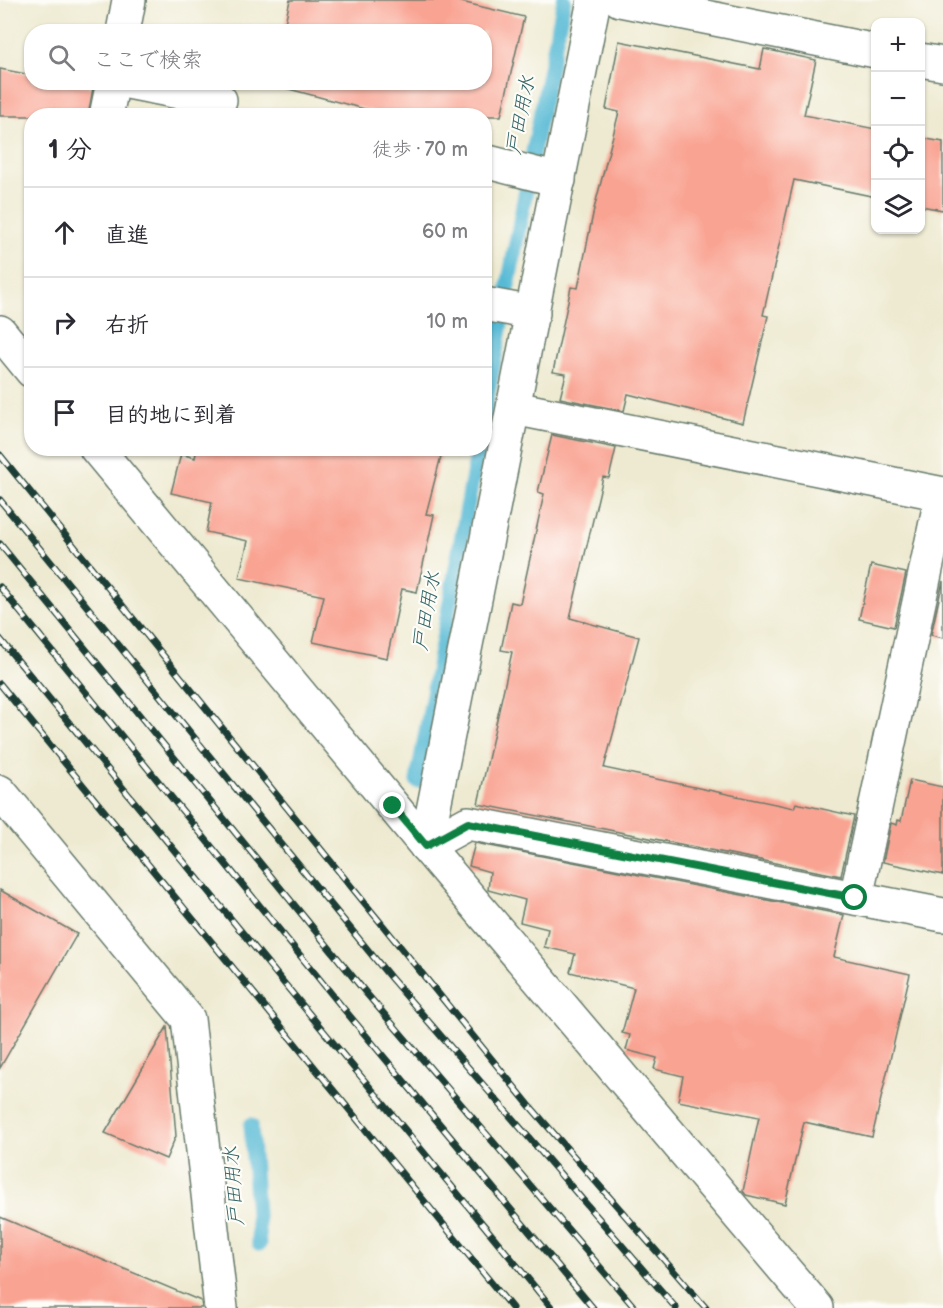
<!DOCTYPE html>
<html lang="ja">
<meta charset="utf-8">
<style>
body{margin:0;font-family:"Balsamiq Sans","Klee One",sans-serif;background:#f2f2f3;color:#2b2b33}
.controls{position:absolute;right:18px;top:18px;display:grid;overflow:hidden;border-radius:12px;box-shadow:0 2px 4px #0004}
.controls button{width:54px;height:54px;display:grid;place-items:center;padding:0;border:0;border-bottom:2px solid #e1e1e2;background:#fff;color:#2b2b33;font:30px sans-serif}
.stop{position:absolute;width:18px;height:18px;margin:-14px;border:4px solid #0b8043;border-radius:50%;background:#fff}
.stop.end{background:#0b8043;border-color:#fff;box-shadow:0 2px 6px #0008}
.list{margin:0;padding:0;list-style:none}
h2{display:flex;justify-content:space-between;align-items:center;height:78px;margin:0;padding:0 24px;font-size:26px}
h2 small{font-size:20px;font-weight:400;color:#7c7c81}
.list li{display:grid;grid-template-columns:39px 1fr auto;gap:18px;align-items:center;box-sizing:border-box;height:90px;padding:0 24px;border-top:2px solid #e1e1e2}
.list b{display:block;font-size:22px;white-space:nowrap}
.list em{font-size:20px;font-style:normal;color:#7c7c81}
.icon{flex:none;width:33px;height:33px;fill:none;stroke:currentColor;stroke-width:2;stroke-linecap:round;stroke-linejoin:round}
.map{position:relative;flex:none;width:943px;height:1308px;overflow:hidden}
.search{position:absolute;background:#fff;box-shadow:0 2px 4px #0004;left:24px;top:24px;width:468px;height:66px;display:flex;align-items:center;gap:15px;box-sizing:border-box;padding:0 21px;border-radius:24px;color:#7c7c81;font-size:22px}
.panel{position:absolute;background:#fff;box-shadow:0 2px 4px #0004;left:24px;top:108px;width:468px;height:348px;border-radius:24px}
.map>svg:first-child{display:block}
</style>
<div class="map">
<svg width="943" height="1308" viewBox="0 0 943 1308">
<rect width="100%" height="100%" fill="#fdfcf7"/>
<filter id="ink" filterUnits="userSpaceOnUse"><feTurbulence type="fractalNoise" baseFrequency=".0167" numOctaves="2"/><feDisplacementMap in="SourceGraphic" scale="12" xChannelSelector="R" yChannelSelector="G"/><feConvolveMatrix kernelMatrix="1 2 1 2 8 2 1 2 1" color-interpolation-filters="sRGB"/></filter>
<filter id="wash" filterUnits="userSpaceOnUse"><feTurbulence type="fractalNoise" baseFrequency=".008" numOctaves="4" result="noise"/><feDisplacementMap in="SourceGraphic" scale="24" xChannelSelector="R" yChannelSelector="G"/><feGaussianBlur stdDeviation="1.35" result="paint"/><feColorMatrix in="noise" values="0 0 0 0 0 0 0 0 0 0 0 0 0 0 0 0 0 1.4 0 .05"/><feComposite in="paint" operator="in"/></filter>
<g filter="url(#wash)">
<rect width="100%" height="100%" fill="#eeead1"/>
<g fill="none" stroke-linecap="round" stroke-linejoin="round">
<g stroke="#57bad5" stroke-width="15">
<path d="M 484,415 L 533,152 L 564,0"/>
<path d="M 417,781 L 478,448"/>
<path d="M 251,1125 L 259,1244"/>
</g>
</g>
<g id="blocks">
<g fill="#f9a392">
<path d="M 290,0 L 453,0 L 524,17 L 501,116 L 391,116 L 270,84 L 484,82 L 484,32 L 283,32 Z"/>
<path d="M 619,41 L 760,69 L 764,49 L 816,60 L 804,115 L 876,129 L 876,197 L 794,180 L 763,315 L 768,316 L 743,423 L 628,394 L 624,411 L 560,398 L 566,374 L 553,372 L 571,287 L 578,288 L 594,209 L 619,112 L 606,109 Z"/>
<path d="M 0,69 L 32,75 L 32,82 L 66,82 L 93,88 L 88,116 L 0,116 Z"/>
<path d="M 921,138 L 943,142 L 943,210 L 921,206 Z"/>
<path d="M 552,435 L 616,448 L 609,478 L 603,477 L 570,618 L 639,637 L 604,768 L 794,808 L 796,803 L 854,816 L 841,876 L 478,804 L 512,652 L 501,650 L 511,602 L 520,604 L 544,494 L 538,492 Z"/>
<path d="M 197,448 L 411,448 L 441,456 L 426,514 L 434,515 L 417,592 L 402,589 L 387,658 L 313,642 L 324,596 L 239,578 L 248,541 L 206,532 L 212,502 L 171,493 L 181,454 L 195,458 Z"/>
<path d="M 871,565 L 906,573 L 894,627 L 859,619 Z"/>
<path d="M 943,581 L 943,638 L 931,635 Z"/>
<path d="M 910,780 L 943,787 L 943,875 L 883,862 L 891,823 L 897,825 L 898,820 L 901,821 Z"/>
<path d="M 475,843 L 844,915 L 834,957 L 910,974 L 872,1137 L 804,1122 L 785,1204 L 746,1195 L 743,1191 L 759,1117 L 678,1101 L 683,1076 L 654,1069 L 657,1058 L 626,1050 L 630,1035 L 622,1033 L 634,988 L 570,972 L 575,954 L 544,947 L 548,929 L 520,922 L 525,900 L 488,890 L 490,872 L 469,866 Z"/>
<path d="M 0,890 L 77,934 L 0,1068 Z"/>
<path d="M 167,1027 L 176,1136 L 166,1159 L 105,1133 Z"/>
<path d="M 0,1217 L 201,1301 L 202,1308 L 0,1308 Z"/>
</g>
</g>
</g>
<g filter="url(#ink)">
<use href="#blocks" fill-opacity="0" stroke="#677a6b" stroke-width="1.5"/>
<g fill="none" stroke-linecap="round" stroke-linejoin="round">
<g stroke="#677a6b" stroke-width="36">
<g id="minor">
<path d="M 620,0 L 876,51"/>
<path d="M 123,32 L 129,0"/>
<path d="M 920,60 L 943,64"/>
<path d="M 128,82 L 220,100"/>
<path d="M 106,116 L 113,82"/>
<path d="M 484,161 L 559,180"/>
<path d="M 484,304 L 533,313"/>
<path d="M 0,332 L 32,371"/>
<path d="M 514,408 L 943,494"/>
<path d="M 96,448 L 426,846 L 817,1308"/>
<path d="M 0,792 L 188,1019 L 221,1308"/>
<path d="M 426,846 L 594,0"/>
<path d="M 426,846 L 468,823 L 943,915"/>
<path d="M 856,898 L 942,494"/>
</g>
</g>
<use href="#minor" stroke="#fff" stroke-width="33"/>
<g stroke="#1f3d34" stroke-width="7">
<g id="rail">
<path d="M 0,455 L 529,1105 L 706,1308"/>
<path d="M 0,500 L 390,977 L 676,1308"/>
<path d="M 0,544 L 366,993 L 635,1308"/>
<path d="M 0,587 L 343,1008 L 593,1308"/>
<path d="M 0,639 L 552,1308"/>
<path d="M 0,684 L 512,1308"/>
</g>
</g>
<use href="#rail" stroke="#fdfcf7" stroke-width="4.5" stroke-dasharray="14" stroke-linecap="butt"/>
</g>
</g>
<g fill="none" stroke-linecap="round" stroke-linejoin="round" filter="url(#ink)">
<path stroke="#0b8043" stroke-width="8" d="M 393,806 L 426,846 L 468,823 L 855,898"/>
</g>
<g text-anchor="middle" dominant-baseline="central" stroke-width="4.5" stroke-linejoin="round" paint-order="stroke">
<g font-size="20" font-style="italic" fill="#306264" stroke="#fdfcf7">
<text transform="translate(521 115) rotate(-79)">戸田用水</text>
<text transform="translate(427 611) rotate(-80)">戸田用水</text>
<text transform="translate(234 1186) rotate(-94)">戸田用水</text>
</g>
</g>
</svg>
<div class="controls">
<button>+</button>
<button>−</button>
<button><svg class="icon" aria-label="locate" viewBox="0 0 24 24"><circle cx="12" cy="12" r="6"/><path d="M12 2v4M12 18v4M2 12h4M18 12h4"/></svg></button>
<button><svg class="icon" aria-label="layers" viewBox="0 0 24 24"><path d="M12 4l9 5-9 5-9-5zM3 14l9 5 9-5"/></svg></button>
</div>
<div class="stop" style="left:855px;top:898px"></div>
<div class="stop end" style="left:393px;top:806px"></div>
<div class="search"><svg class="icon" aria-label="search" viewBox="0 0 24 24"><circle cx="10" cy="10" r="6"/><path d="M15 15l6 6"/></svg>ここで検索</div>
<section class="panel">
<h2>1 分<small>徒歩 · 70 m</small></h2>
<ul class="list">
<li><svg class="icon" aria-label="ahead" viewBox="0 0 24 24"><path d="M12 20V5M6 11l6-6 6 6"/></svg><div><b>直進</b></div><em>60 m</em></li>
<li><svg class="icon" aria-label="right" viewBox="0 0 24 24"><path d="M7 20v-9h11M14 6l5 5-5 5"/></svg><div><b>右折</b></div><em>10 m</em></li>
<li><svg class="icon" aria-label="arrive" viewBox="0 0 24 24"><path d="M6 21V4h12l-3 4 3 4H6"/></svg><div><b>目的地に到着</b></div></li>
</ul>
</section>
</div>
